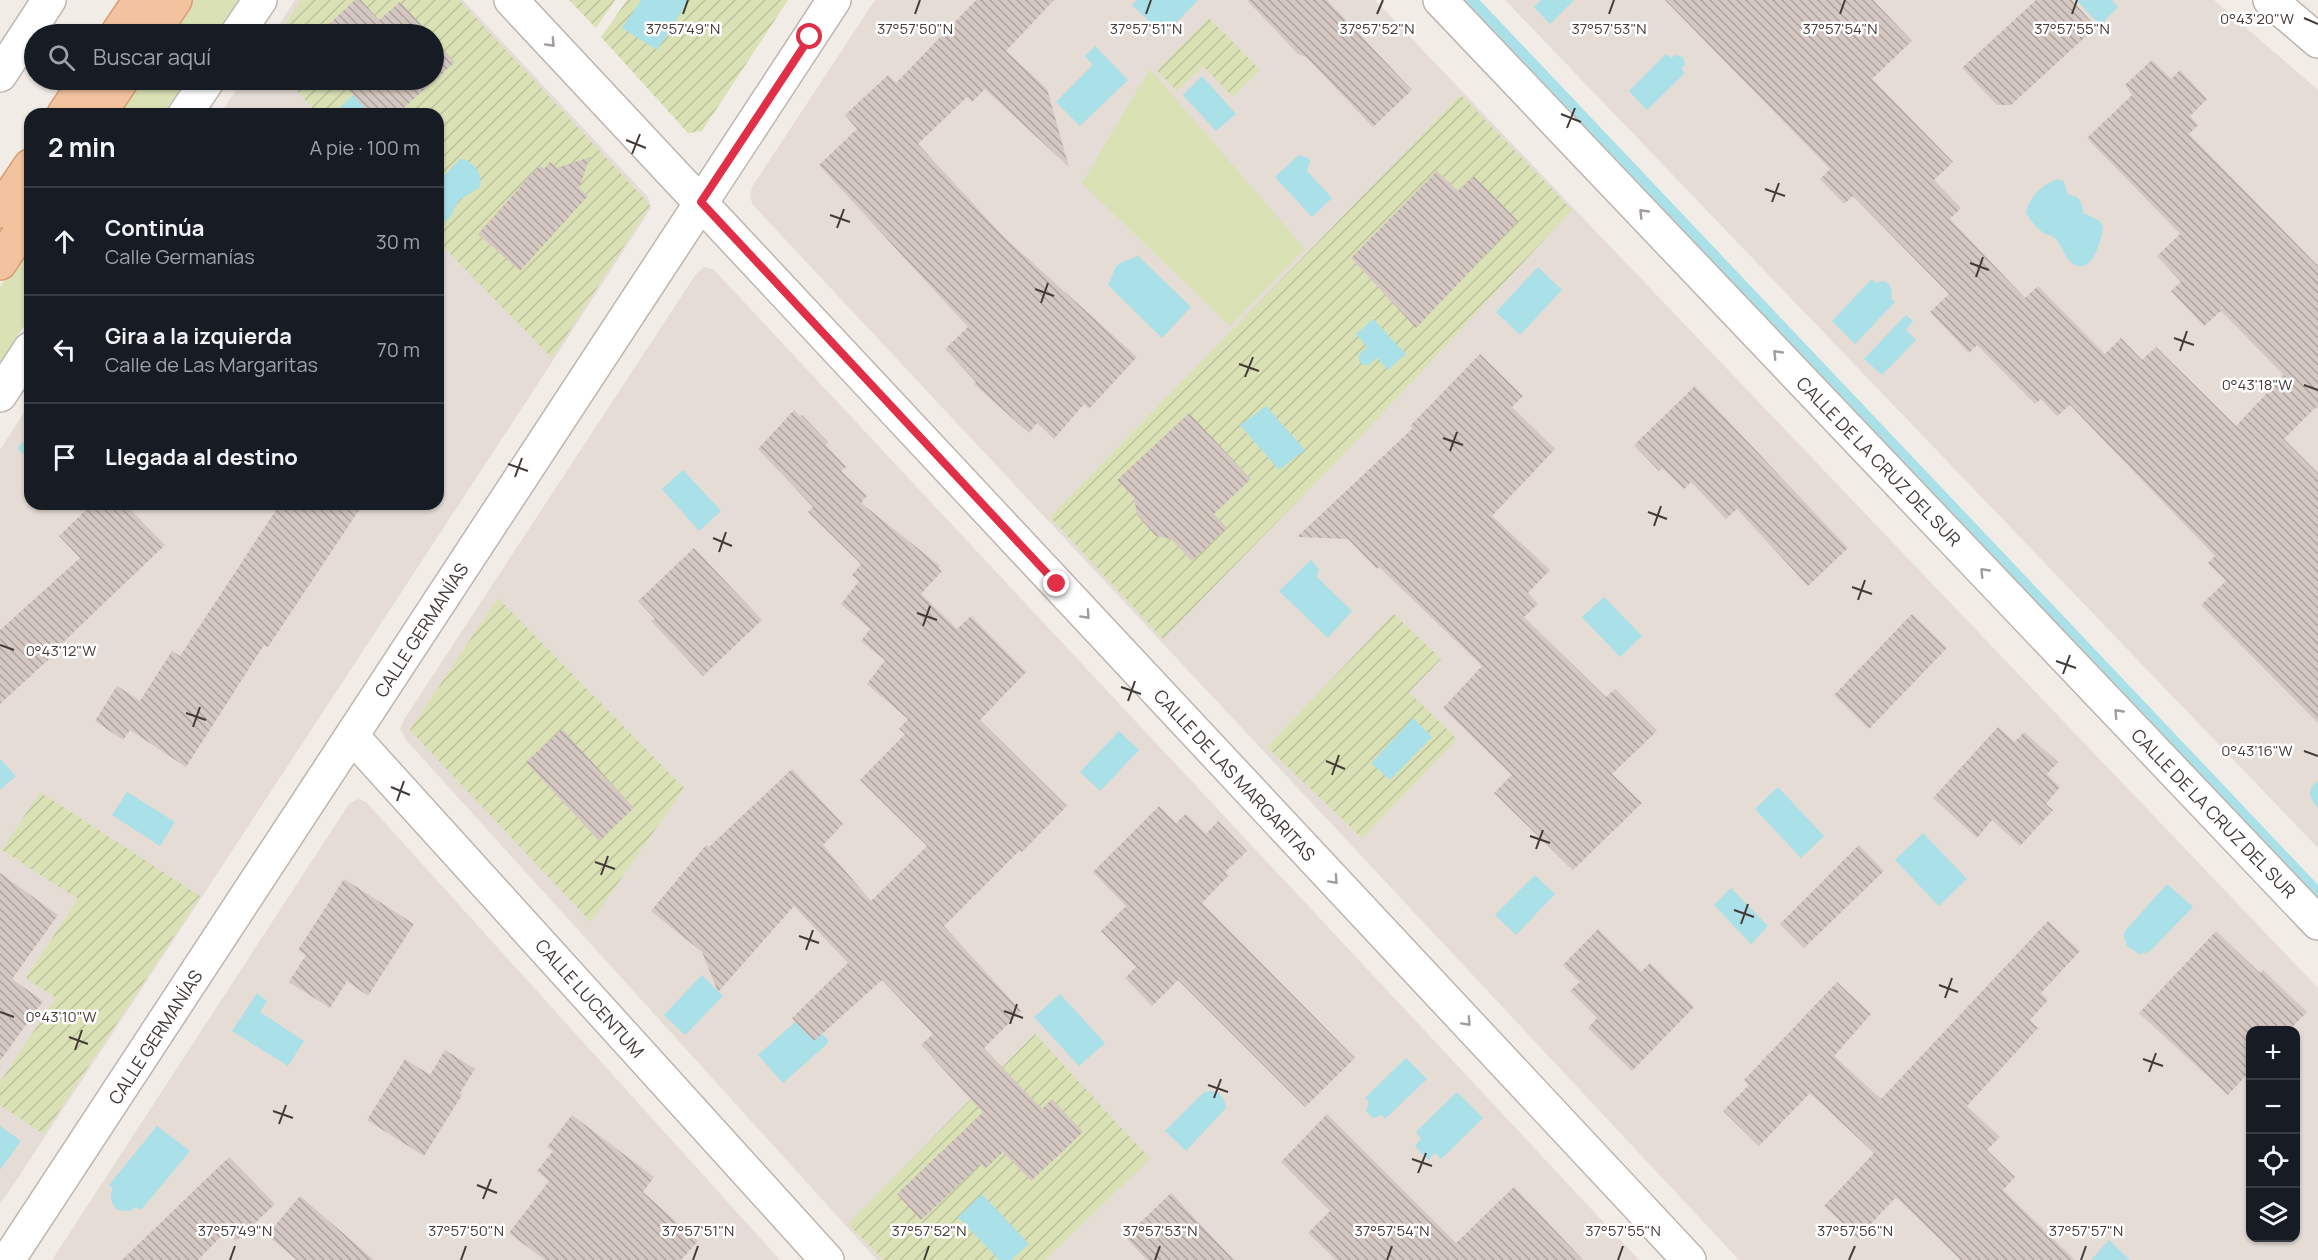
<!DOCTYPE html>
<html lang="es">
<meta charset="utf-8">
<style>
body{margin:0;font-family:Manrope,sans-serif;background:#20242c;color:#f1f3f6}
.controls{position:absolute;right:18px;bottom:18px;display:grid;overflow:hidden;border-radius:12px;box-shadow:0 2px 4px #0004}
.controls button{width:54px;height:54px;display:grid;place-items:center;padding:0;border:0;border-bottom:2px solid #363941;background:#171b24;color:#f1f3f6;font:30px sans-serif}
.stop{position:absolute;width:18px;height:18px;margin:-14px;border:4px solid #e12f47;border-radius:50%;background:#fff}
.stop.end{background:#e12f47;border-color:#fff;box-shadow:0 2px 6px #0008}
.list{margin:0;padding:0;list-style:none}
h2{display:flex;justify-content:space-between;align-items:center;height:78px;margin:0;padding:0 24px;font-size:26px}
h2 small{font-size:20px;font-weight:400;color:#9ea1a6}
.list li{display:grid;grid-template-columns:39px 1fr auto;gap:18px;align-items:center;box-sizing:border-box;height:108px;padding:0 24px;border-top:2px solid #363941}
.list b{display:block;font-size:22px;white-space:nowrap}
.list p{margin:0;font-size:20px;white-space:nowrap;color:#9ea1a6}
.list em{font-size:20px;font-style:normal;color:#9ea1a6}
.icon{flex:none;width:33px;height:33px;fill:none;stroke:currentColor;stroke-width:2;stroke-linecap:round;stroke-linejoin:round}
.map{position:relative;flex:none;width:2318px;height:1260px;overflow:hidden}
.search{position:absolute;background:#171b24;box-shadow:0 2px 4px #0004;left:24px;top:24px;width:420px;height:66px;display:flex;align-items:center;gap:15px;box-sizing:border-box;padding:0 21px;border-radius:33px;color:#9ea1a6;font-size:22px}
.panel{position:absolute;background:#171b24;box-shadow:0 2px 4px #0004;left:24px;top:108px;width:420px;height:402px;border-radius:18px}
.map>svg:first-child{display:block}
</style>
<div class="map">
<svg width="2318" height="1260" viewBox="0 0 2318 1260">
<defs>
<pattern id="garden-furrows" width="10" height="10" patternUnits="userSpaceOnUse" patternTransform="scale(1.5)"><rect width="10" height="10" fill="#dae1b5"/><path d="M-1 1l2-2M0 10L10 0M9 11l2-2" fill="none" stroke="#bcc29c"/></pattern>
<pattern id="building-back-hatch" width="6" height="6" patternUnits="userSpaceOnUse" patternTransform="scale(1.5)"><rect width="6" height="6" fill="#d5c7c1"/><path d="M-1 5l2 2M0 0l6 6M5-1l2 2" fill="none" stroke="#aea39e"/></pattern>
</defs>
<rect width="100%" height="100%" fill="#f2ece7"/>
<g fill="#e5dcd6" fill-rule="evenodd">
<path d="M 295,0 L 463,0 L 648,197 L 651,208 L 541,379 L 6,1196 L 0,1202 L 0,450 L 30,403 L 30,504 L 438,504 L 438,114 L 220,114 L 243,80 L 434,80 L 434,34 L 273,34 Z"/>
<path d="M 875,0 L 1375,0 L 2318,988 L 2318,1260 L 1739,1260 L 753,205 L 750,198 L 752,187 ZM 2250,1030 L 2296,1030 L 2296,1238 L 2250,1238 Z"/>
<path d="M 1505,0 L 2214,0 L 2318,90 L 2318,848 Z"/>
<path d="M 704,267 L 714,270 L 1639,1260 L 877,1260 L 406,740 L 400,729 L 405,718 L 696,274 Z"/>
<path d="M 358,799 L 366,802 L 415,856 L 780,1260 L 52,1260 L 349,804 Z"/>
</g>
<g fill="#dae1b5">
<path d="M 190,0 L 238,0 L 215,34 L 167,34 Z"/>
<path d="M 1150,69 L 1305,249 L 1230,326 L 1082,183 Z"/>
<path d="M 137,80 L 186,80 L 163,114 L 114,114 Z"/>
<path d="M 30,241 L 30,317 L 0,362 L 0,287 Z"/>
</g>
<g fill="url(#garden-furrows)">
<path d="M 301,0 L 459,0 L 650,205 L 552,358 L 438,241 L 438,114 L 318,114 L 287,80 L 434,80 L 434,34 L 279,34 Z"/>
<path d="M 569,0 L 615,0 L 596,28 Z"/>
<path d="M 627,0 L 788,0 L 702,131 L 688,133 L 601,37 Z"/>
<path d="M 1209,18 L 1260,70 L 1233,97 L 1203,66 L 1177,91 L 1157,71 Z"/>
<path d="M 1461,95 L 1572,210 L 1367,430 L 1163,639 L 1050,517 Z"/>
<path d="M 498,598 L 684,788 L 591,922 L 410,730 Z"/>
<path d="M 1394,614 L 1441,659 L 1409,692 L 1457,739 L 1362,838 L 1267,747 Z"/>
<path d="M 40,792 L 200,896 L 44,1134 L 0,1105 L 0,1082 L 56,998 L 26,978 L 78,899 L 2,850 Z"/>
<path d="M 1035,1034 L 1150,1159 L 1045,1260 L 884,1260 L 848,1224 Z"/>
</g>
<g fill="#aae0e8">
<path d="M 641,0 L 689,0 L 657,50 L 622,28 Z"/>
<path d="M 1137,0 L 1198,0 L 1164,35 L 1132,5 Z"/>
<path d="M 1541,0 L 1574,0 L 1550,24 L 1534,7 Z"/>
<path d="M 2076,0 L 2112,0 L 2118,7 L 2100,25 Z"/>
<path d="M 1095,46 L 1128,80 L 1080,126 L 1056,102 L 1093,65 L 1085,56 Z"/>
<path d="M 1666,54 L 1671,58 L 1676,55 L 1683,57 L 1685,64 L 1681,69 L 1685,73 L 1647,110 L 1629,91 Z"/>
<path d="M 1202,76 L 1236,114 L 1216,131 L 1183,95 Z"/>
<path d="M 353,95 L 371,114 L 333,114 Z"/>
<path d="M 1299,155 L 1308,158 L 1310,161 L 1307,171 L 1332,198 L 1312,217 L 1275,177 Z"/>
<path d="M 463,159 C 475,163 483,174 480,187 C 474,192 463,196 458,202 C 451,212 453,222 438,223 L 438,182 L 459,160 Z"/>
<path d="M 2058,179 L 2064,182 L 2068,195 C 2081,196 2082,203 2083,213 L 2100,221 L 2103,228 C 2101,241 2092,277 2072,263 C 2064,258 2063,247 2057,240 C 2054,236 2048,235 2044,233 C 2037,229 2030,220 2026,212 C 2029,197 2044,183 2058,179 Z"/>
<path d="M 1137,255 L 1191,307 L 1162,338 L 1108,285 C 1113,279 1112,269 1119,264 C 1125,259 1131,261 1137,255 Z"/>
<path d="M 1538,267 L 1562,290 L 1520,335 L 1496,312 Z"/>
<path d="M 1872,279 L 1875,283 L 1883,281 L 1889,284 L 1892,292 L 1891,298 L 1895,302 L 1855,344 L 1832,321 Z"/>
<path d="M 1906,315 L 1913,321 L 1906,330 L 1916,340 L 1882,375 L 1864,359 Z"/>
<path d="M 1373,319 L 1406,354 L 1388,370 L 1377,358 L 1368,365 L 1363,365 L 1359,361 L 1359,355 L 1367,347 L 1356,334 Z"/>
<path d="M 1266,406 L 1305,450 L 1279,470 L 1240,425 Z"/>
<path d="M 30,435 L 30,460 L 17,448 Z"/>
<path d="M 683,470 L 721,511 L 699,531 L 662,489 Z"/>
<path d="M 1311,560 L 1319,569 L 1317,577 L 1352,611 L 1328,638 L 1279,591 Z"/>
<path d="M 1604,597 L 1642,636 L 1620,657 L 1582,617 Z"/>
<path d="M 1413,718 L 1432,737 L 1390,780 L 1371,763 Z"/>
<path d="M 1119,731 L 1139,750 L 1100,791 L 1080,772 Z"/>
<path d="M 0,759 L 16,776 L 0,790 Z"/>
<path d="M 2318,781 L 2318,808 C 2309,799 2306,789 2318,781 Z"/>
<path d="M 1778,787 L 1824,836 L 1801,858 L 1755,809 Z"/>
<path d="M 127,792 L 175,822 L 160,846 L 112,815 Z"/>
<path d="M 1923,833 L 1967,879 L 1939,906 L 1895,860 Z"/>
<path d="M 1535,875 L 1555,894 L 1516,935 L 1495,915 Z"/>
<path d="M 2167,884 L 2193,907 L 2150,951 L 2145,953 L 2139,954 L 2127,946 L 2124,936 L 2125,931 Z"/>
<path d="M 1731,888 L 1768,926 L 1751,944 L 1714,905 Z"/>
<path d="M 702,975 L 723,996 L 685,1035 L 664,1015 Z"/>
<path d="M 257,993 L 267,1001 L 260,1012 L 304,1041 L 288,1066 L 232,1031 Z"/>
<path d="M 1060,994 L 1105,1043 L 1079,1066 L 1034,1017 Z"/>
<path d="M 795,1022 L 820,1031 L 828,1040 L 828,1043 L 783,1083 L 758,1055 Z"/>
<path d="M 1406,1058 L 1427,1079 L 1385,1119 L 1382,1115 L 1374,1118 L 1369,1115 L 1366,1110 L 1369,1102 L 1365,1098 Z"/>
<path d="M 1208,1091 C 1220,1091 1224,1097 1226,1108 L 1186,1151 L 1165,1131 L 1203,1093 Z"/>
<path d="M 1457,1092 L 1483,1118 L 1441,1159 L 1435,1153 L 1428,1160 L 1415,1146 L 1421,1139 L 1416,1132 Z"/>
<path d="M 0,1126 L 21,1141 L 0,1170 Z"/>
<path d="M 157,1126 L 190,1151 L 141,1210 L 136,1207 L 130,1211 L 118,1210 C 111,1204 109,1197 113,1189 L 109,1185 Z"/>
<path d="M 982,1194 L 1029,1244 L 1011,1260 L 999,1260 L 958,1217 Z"/>
<path d="M 2109,1240 L 2130,1260 L 2091,1260 Z"/>
</g>
<g fill="none" stroke-linecap="round" stroke-linejoin="round">
<path stroke="#aae0e8" stroke-width="14" d="M 1470,0 L 2318,895"/>
</g>
<g fill="url(#building-back-hatch)">
<path d="M 355,0 L 361,0 L 379,20 L 400,2 L 430,34 L 332,34 L 326,27 Z"/>
<path d="M 976,0 L 1054,0 L 1006,51 L 1047,89 L 1069,167 L 985,89 L 972,102 L 967,97 L 918,144 L 1005,238 L 1137,357 L 1089,409 L 1084,404 L 1054,439 L 1037,423 L 1029,433 L 974,384 L 976,382 L 945,349 L 968,327 L 819,165 L 857,129 L 845,115 L 888,75 L 896,83 Z"/>
<path d="M 1247,0 L 1327,0 L 1412,90 L 1373,127 L 1306,57 L 1298,54 Z"/>
<path d="M 1665,0 L 1873,0 L 1912,41 L 1872,79 L 1953,162 L 1934,180 L 1961,208 L 1950,219 L 2025,298 L 2038,286 L 2105,354 L 2121,338 L 2142,360 L 2156,347 L 2236,426 L 2284,375 L 2221,311 L 2204,326 L 2171,291 L 2181,282 L 2157,256 L 2180,234 L 2087,138 L 2132,95 L 2125,85 L 2152,60 L 2171,79 L 2180,70 L 2207,99 L 2190,116 L 2198,125 L 2189,134 L 2318,266 L 2318,409 L 2316,407 L 2284,439 L 2318,473 L 2318,723 L 2201,605 L 2226,581 L 2208,563 L 2215,556 L 2070,405 L 2057,416 L 2041,399 L 2035,404 L 1977,345 L 1969,353 L 1930,312 L 1949,294 L 1853,196 L 1844,204 L 1820,179 L 1830,169 Z"/>
<path d="M 2036,0 L 2072,0 L 2096,27 L 2011,105 L 1997,105 L 1962,68 Z"/>
<path d="M 434,38 L 455,62 L 397,114 L 371,114 L 345,86 L 353,80 L 434,80 Z"/>
<path d="M 590,157 L 579,188 L 588,196 L 520,271 L 478,234 L 540,165 L 544,169 L 550,162 L 557,168 Z"/>
<path d="M 1437,171 L 1458,191 L 1474,176 L 1518,221 L 1416,328 L 1351,258 Z"/>
<path d="M 1480,354 L 1523,396 L 1512,407 L 1555,449 L 1492,516 L 1550,570 L 1528,593 L 1538,604 L 1524,617 L 1606,697 L 1615,689 L 1657,731 L 1612,774 L 1642,803 L 1573,870 L 1494,793 L 1512,775 L 1443,708 L 1482,666 L 1379,567 L 1377,569 L 1348,539 L 1297,537 L 1413,428 L 1410,426 Z"/>
<path d="M 1695,386 L 1848,548 L 1808,586 L 1737,509 L 1726,519 L 1691,482 L 1684,489 L 1662,468 L 1659,471 L 1634,445 Z"/>
<path d="M 794,410 L 800,416 L 802,415 L 828,442 L 826,445 L 846,467 L 841,471 L 867,496 L 861,503 L 940,566 L 938,568 L 942,571 L 921,594 L 957,629 L 971,616 L 1026,672 L 980,720 L 1067,806 L 1022,852 L 1020,850 L 944,926 L 1021,1011 L 984,1048 L 1042,1109 L 1052,1099 L 1083,1132 L 1031,1181 L 1003,1152 L 985,1169 L 981,1164 L 921,1220 L 897,1194 L 983,1112 L 921,1045 L 933,1034 L 882,980 L 814,1041 L 792,1018 L 848,963 L 794,906 L 718,992 L 702,952 L 651,911 L 706,845 L 709,847 L 792,769 L 843,824 L 823,845 L 871,901 L 927,846 L 860,780 L 905,734 L 899,729 L 908,719 L 867,684 L 885,660 L 861,641 L 870,629 L 841,604 L 859,581 L 852,575 L 861,564 L 808,512 L 813,507 L 758,449 Z"/>
<path d="M 1189,413 L 1251,479 L 1214,514 L 1227,528 L 1192,561 L 1171,539 L 1156,536 L 1137,515 L 1134,498 L 1117,480 Z"/>
<path d="M 92,504 L 125,504 L 165,545 L 57,648 L 59,650 L 0,704 L 0,630 L 80,558 L 59,536 Z"/>
<path d="M 280,504 L 363,504 L 268,647 L 264,645 L 186,767 L 130,730 L 123,740 L 95,721 L 117,686 L 140,701 L 172,651 L 180,656 Z"/>
<path d="M 694,548 L 762,620 L 703,676 L 651,621 L 655,619 L 638,601 Z"/>
<path d="M 1912,614 L 1947,648 L 1869,729 L 1834,695 Z"/>
<path d="M 1998,727 L 2015,742 L 2024,732 L 2058,762 L 2047,774 L 2060,787 L 2046,804 L 2053,810 L 2020,846 L 1992,820 L 1977,838 L 1933,798 Z"/>
<path d="M 562,729 L 634,808 L 599,841 L 526,762 Z"/>
<path d="M 1159,806 L 1176,823 L 1186,814 L 1206,834 L 1218,821 L 1247,851 L 1225,872 L 1228,876 L 1202,903 L 1355,1058 L 1305,1107 L 1178,980 L 1152,1006 L 1125,978 L 1136,967 L 1101,931 L 1126,906 L 1093,872 Z"/>
<path d="M 1859,845 L 1884,871 L 1804,948 L 1780,924 Z"/>
<path d="M 0,873 L 58,915 L 12,979 L 43,1001 L 0,1061 Z"/>
<path d="M 344,879 L 414,924 L 368,996 L 347,981 L 330,1008 L 289,982 L 306,955 L 298,950 Z"/>
<path d="M 2048,921 L 2080,951 L 2041,993 L 2048,1000 L 2030,1020 L 2038,1028 L 1967,1106 L 2000,1137 L 1987,1150 L 2015,1177 L 2003,1190 L 2075,1260 L 1961,1260 L 1896,1197 L 1858,1238 L 1824,1206 L 1874,1153 L 1810,1093 L 1759,1146 L 1723,1111 L 1749,1085 L 1744,1080 L 1837,982 L 1871,1014 L 1834,1056 L 1881,1099 Z"/>
<path d="M 1598,929 L 1641,972 L 1650,963 L 1694,1007 L 1632,1071 L 1588,1028 L 1597,1018 L 1570,991 L 1580,982 L 1563,965 Z"/>
<path d="M 2216,931 L 2260,973 L 2263,970 L 2307,1012 L 2289,1030 L 2250,1030 L 2250,1071 L 2228,1095 L 2139,1013 Z"/>
<path d="M 445,1050 L 475,1069 L 460,1093 L 462,1095 L 424,1156 L 367,1120 L 405,1059 L 430,1075 Z"/>
<path d="M 1327,1114 L 1456,1243 L 1514,1187 L 1583,1260 L 1336,1260 L 1308,1233 L 1330,1211 L 1281,1162 Z"/>
<path d="M 572,1115 L 654,1177 L 643,1192 L 698,1241 L 681,1260 L 545,1260 L 509,1233 L 549,1181 L 537,1171 L 553,1151 L 547,1147 Z"/>
<path d="M 229,1157 L 275,1204 L 236,1241 L 226,1231 L 198,1260 L 122,1260 Z"/>
<path d="M 1171,1193 L 1234,1260 L 1147,1260 L 1125,1237 Z"/>
<path d="M 300,1196 L 374,1260 L 297,1260 L 267,1235 Z"/>
</g>
<g fill="none" stroke-linecap="round" stroke-linejoin="round">
<g stroke="#bfb4ae" stroke-width="36">
<g id="minor">
<path d="M 511,0 L 1689,1260"/>
<path d="M 1440,0 L 2318,923"/>
<path d="M 2270,0 L 2318,41"/>
<path d="M 237,34 L 260,0"/>
<path d="M 0,75 L 49,0"/>
<path d="M 185,114 L 208,80"/>
<path d="M 0,395 L 30,349"/>
<path d="M 352,736 L 827,1260"/>
<path d="M 8,1260 L 834,0"/>
</g>
</g>
<g stroke="#d69b71" stroke-width="36">
<g id="major">
<path d="M 117,34 L 140,0"/>
<path d="M 152,34 L 175,0"/>
<path d="M 64,114 L 87,80"/>
<path d="M 99,114 L 122,80"/>
<path d="M 0,211 L 30,166"/>
<path d="M 0,263 L 30,217"/>
</g>
</g>
<use href="#minor" stroke="#fff" stroke-width="33"/>
<use href="#major" stroke="#f3c39f" stroke-width="33"/>
</g>
<defs><path id="oneway-chevron" d="M-2-3.5L2.5 0L-2 3.5" fill="none" stroke-width="1.6" stroke-linecap="round" stroke-linejoin="round" transform="scale(1.5)"/></defs>
<g stroke="#a29d9b">
<use href="#oneway-chevron" transform="translate(551 43) rotate(47)"/>
<use href="#oneway-chevron" transform="translate(1643 213) rotate(-134)"/>
<use href="#oneway-chevron" transform="translate(1777 354) rotate(-134)"/>
<use href="#oneway-chevron" transform="translate(1984 572) rotate(-134)"/>
<use href="#oneway-chevron" transform="translate(1086 615) rotate(47)"/>
<use href="#oneway-chevron" transform="translate(2118 713) rotate(-134)"/>
<use href="#oneway-chevron" transform="translate(1334 880) rotate(47)"/>
<use href="#oneway-chevron" transform="translate(1467 1022) rotate(47)"/>
</g>
<g fill="none" stroke-linecap="round" stroke-linejoin="round">
<path stroke="#e12f47" stroke-width="8" d="M 810,37 L 701,202 L 1057,584"/>
</g>
<path fill="none" stroke="#443b37" stroke-width="2" d="M 683,14 L 688,0M 915,14 L 920,0M 1146,14 L 1151,0M 1377,14 L 1383,0M 1609,14 L 1614,0M 1840,14 L 1845,0M 2072,14 L 2077,0M 2304,18 L 2318,24M 1561,114 L 1581,122M 1567,128 L 1575,108M 626,140 L 646,148M 632,154 L 640,134M 1765,189 L 1785,196M 1772,202 L 1779,183M 830,215 L 850,222M 837,228 L 844,209M 1970,263 L 1989,270M 1976,277 L 1983,257M 1035,289 L 1054,296M 1041,303 L 1048,283M 2174,338 L 2194,345M 2180,351 L 2187,331M 1239,364 L 1259,371M 1245,377 L 1253,357M 2304,385 L 2318,390M 1443,438 L 1463,445M 1450,451 L 1457,432M 508,464 L 528,471M 515,477 L 522,458M 1648,512 L 1667,519M 1654,526 L 1661,506M 713,538 L 732,546M 719,552 L 726,532M 1852,587 L 1872,594M 1858,600 L 1865,580M 917,613 L 937,620M 923,626 L 930,606M 0,645 L 14,650M 2056,661 L 2076,668M 2063,674 L 2070,655M 1121,687 L 1141,694M 1128,701 L 1135,681M 186,713 L 206,720M 193,727 L 200,707M 2304,751 L 2318,756M 1326,761 L 1345,769M 1332,775 L 1339,755M 391,787 L 410,795M 397,801 L 404,781M 1530,836 L 1550,843M 1536,849 L 1543,830M 595,862 L 615,869M 601,875 L 608,856M 1734,910 L 1754,917M 1741,924 L 1748,904M 799,936 L 819,943M 806,950 L 813,930M 1939,985 L 1958,992M 1945,998 L 1952,978M 1004,1011 L 1023,1018M 0,1012 L 14,1017M 1010,1024 L 1017,1004M 69,1037 L 88,1044M 75,1050 L 82,1030M 2143,1059 L 2163,1066M 2149,1072 L 2156,1053M 1208,1085 L 1228,1092M 1214,1098 L 1221,1079M 273,1111 L 293,1118M 279,1124 L 286,1105M 1412,1159 L 1432,1166M 1418,1173 L 1426,1153M 477,1185 L 497,1193M 483,1199 L 491,1179M 230,1260 L 235,1246M 461,1260 L 466,1246M 693,1260 L 698,1246M 924,1260 L 929,1246M 1155,1260 L 1160,1246M 1387,1260 L 1392,1246M 1618,1260 L 1623,1246M 1849,1260 L 1855,1246M 2081,1260 L 2086,1246"/>
<g text-anchor="middle" dominant-baseline="central" stroke-width="5" stroke-linejoin="round" paint-order="stroke">
<g font-size="18" fill="#443b37" stroke="#fff">
<text transform="translate(1879 461) rotate(46)">CALLE DE LA CRUZ DEL SUR</text>
<text transform="translate(421 630) rotate(-57)">CALLE GERMANÍAS</text>
<text transform="translate(1235 775) rotate(47)">CALLE DE LAS MARGARITAS</text>
<text transform="translate(2214 813) rotate(46)">CALLE DE LA CRUZ DEL SUR</text>
<text transform="translate(590 998) rotate(48)">CALLE LUCENTUM</text>
<text transform="translate(155 1037) rotate(-57)">CALLE GERMANÍAS</text>
</g>
</g>
<g font-size="15" text-anchor="middle" fill="#443b37" stroke="#fff" stroke-width="5" stroke-linejoin="round" paint-order="stroke">
<text x="2257" y="24">0°43'20"W</text>
<text x="2072" y="34">37°57'55"N</text>
<text x="683" y="34">37°57'49"N</text>
<text x="915" y="34">37°57'50"N</text>
<text x="1146" y="34">37°57'51"N</text>
<text x="1377" y="34">37°57'52"N</text>
<text x="1609" y="34">37°57'53"N</text>
<text x="1840" y="34">37°57'54"N</text>
<text x="2257" y="390">0°43'18"W</text>
<text x="61" y="656">0°43'12"W</text>
<text x="2257" y="756">0°43'16"W</text>
<text x="61" y="1022">0°43'10"W</text>
<text x="235" y="1236">37°57'49"N</text>
<text x="466" y="1236">37°57'50"N</text>
<text x="698" y="1236">37°57'51"N</text>
<text x="929" y="1236">37°57'52"N</text>
<text x="1160" y="1236">37°57'53"N</text>
<text x="1392" y="1236">37°57'54"N</text>
<text x="1623" y="1236">37°57'55"N</text>
<text x="1855" y="1236">37°57'56"N</text>
<text x="2086" y="1236">37°57'57"N</text>
</g>
</svg>
<div class="controls">
<button>+</button>
<button>−</button>
<button><svg class="icon" aria-label="locate" viewBox="0 0 24 24"><circle cx="12" cy="12" r="6"/><path d="M12 2v4M12 18v4M2 12h4M18 12h4"/></svg></button>
<button><svg class="icon" aria-label="layers" viewBox="0 0 24 24"><path d="M12 4l9 5-9 5-9-5zM3 14l9 5 9-5"/></svg></button>
</div>
<div class="stop" style="left:810px;top:37px"></div>
<div class="stop end" style="left:1057px;top:584px"></div>
<div class="search"><svg class="icon" aria-label="search" viewBox="0 0 24 24"><circle cx="10" cy="10" r="6"/><path d="M15 15l6 6"/></svg>Buscar aquí</div>
<section class="panel">
<h2>2 min<small>A pie · 100 m</small></h2>
<ul class="list">
<li><svg class="icon" aria-label="ahead" viewBox="0 0 24 24"><path d="M12 20V5M6 11l6-6 6 6"/></svg><div><b>Continúa</b><p>Calle Germanías</p></div><em>30 m</em></li>
<li><svg class="icon" aria-label="left" viewBox="0 0 24 24"><path d="M17 20v-9H6M10 6l-5 5 5 5"/></svg><div><b>Gira a la izquierda</b><p>Calle de Las Margaritas</p></div><em>70 m</em></li>
<li><svg class="icon" aria-label="arrive" viewBox="0 0 24 24"><path d="M6 21V4h12l-3 4 3 4H6"/></svg><div><b>Llegada al destino</b></div></li>
</ul>
</section>
</div>
